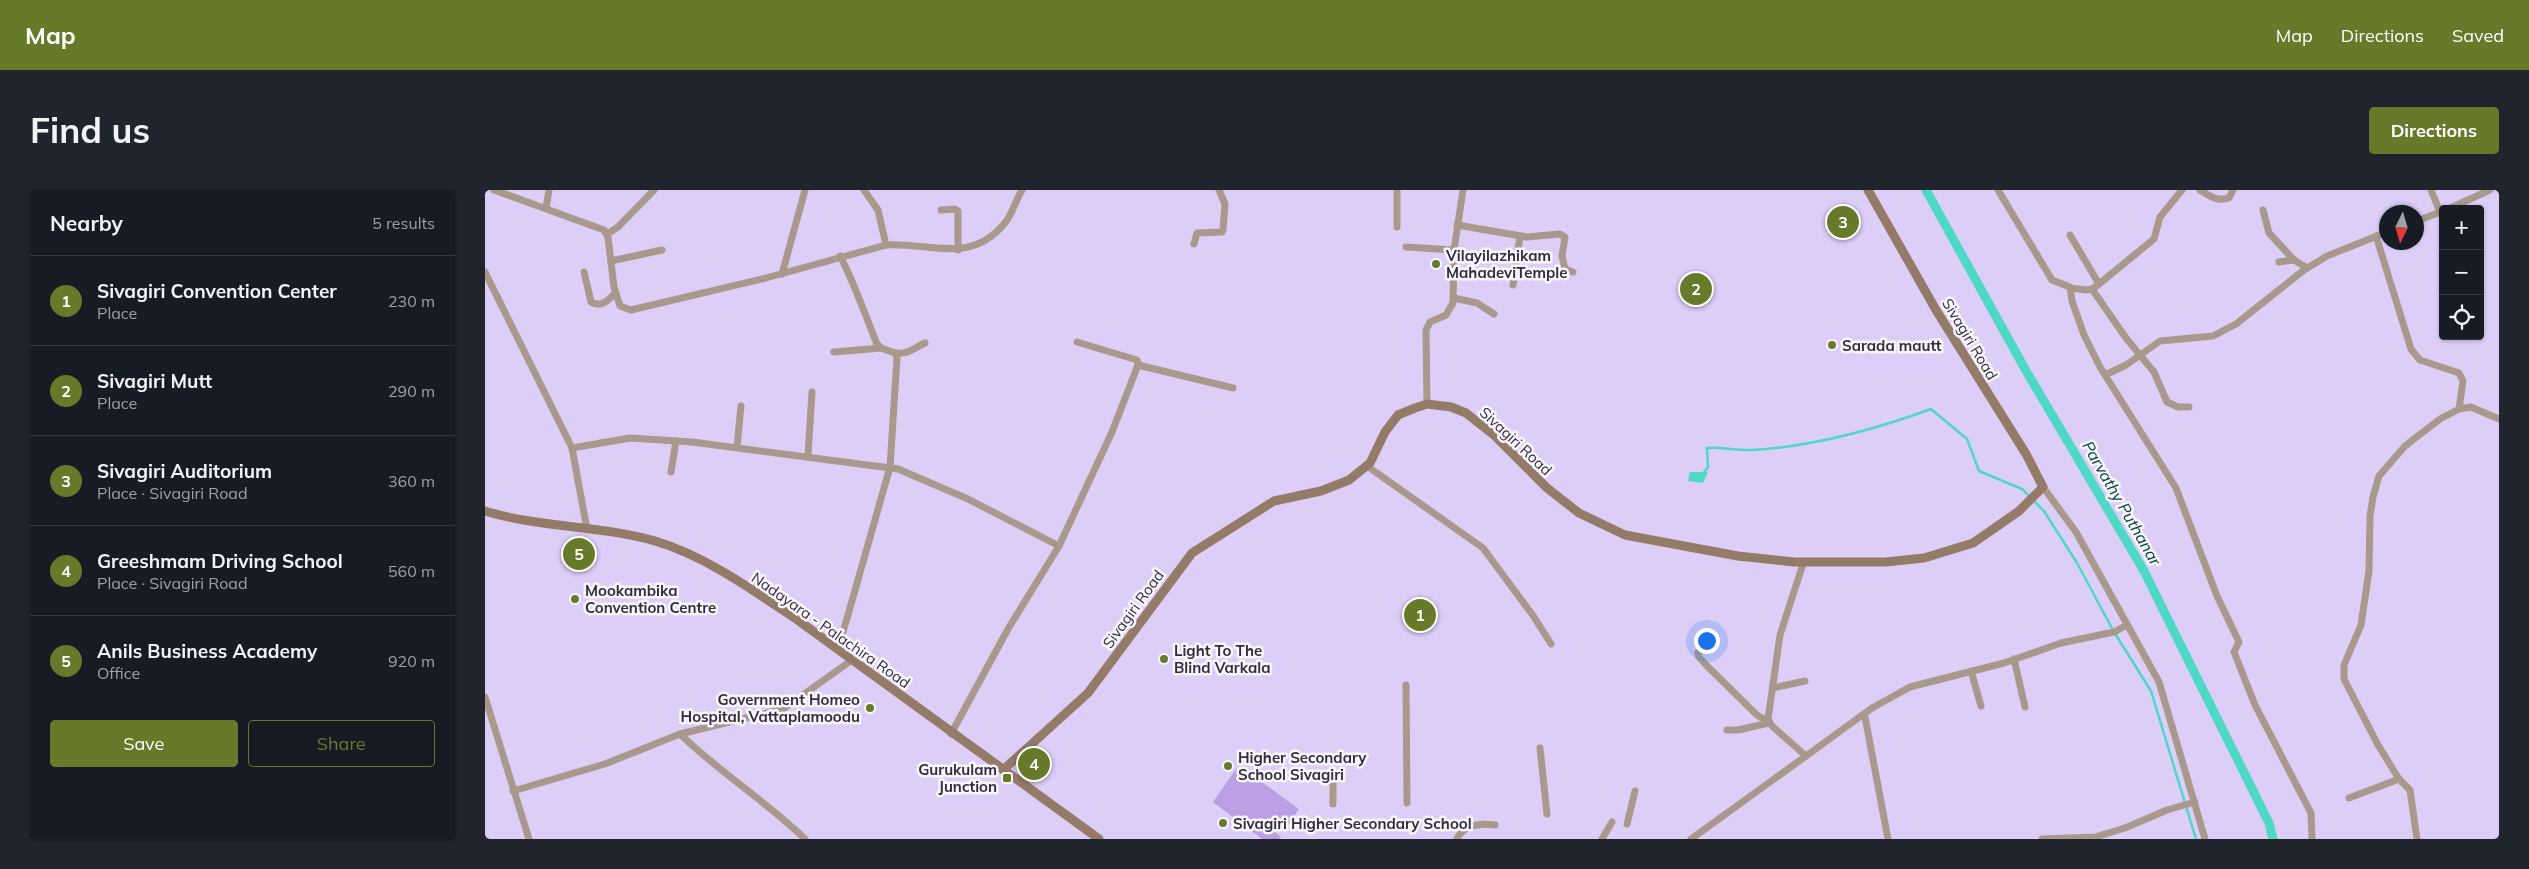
<!DOCTYPE html>
<meta charset="utf-8">
<style>
body{margin:0;font-family:Mulish,sans-serif;background:#20242c;color:#f1f3f6}
.controls{position:absolute;right:15px;top:15px;display:grid;overflow:hidden;border-radius:5px;box-shadow:0 1px 4px #0004}
.controls button{width:45px;height:45px;display:grid;place-items:center;padding:0;border:0;border-bottom:1px solid #363941;background:#171b24;color:#f1f3f6;font:25px sans-serif}
.compass{position:absolute;left:1894px;top:15px;width:45px;height:45px;border-radius:50%;background:#171b24;box-shadow:0 1px 4px #0004;rotate:185deg}
.you{position:absolute;left:1221px;top:450px;width:18px;height:18px;margin:-12px;border:4px solid #fff;border-radius:50%;background:#1a73e8;box-shadow:0 0 0 8px #1a73e833}
.badge{display:grid;place-items:center;width:32px;height:32px;border-radius:50%;background:#667a2a;color:#fff;font-size:16px;font-weight:700}
.pin{position:absolute;translate:-50% -50%;border:2px solid #fff;box-shadow:0 1px 5px #0006}
.list{margin:0;padding:0;list-style:none}
h2{display:flex;justify-content:space-between;align-items:center;height:65px;margin:0;padding:0 20px;font-size:21px}
h2 small{font-size:16px;font-weight:400;color:#9ea1a6}
.list li{display:grid;grid-template-columns:32px 1fr auto;gap:15px;align-items:center;box-sizing:border-box;height:90px;padding:0 20px;border-top:1px solid #363941}
.list b{display:block;font-size:19px;white-space:nowrap}
.list p{margin:0;font-size:16px;white-space:nowrap;color:#9ea1a6}
.list em{font-size:16px;font-style:normal;color:#9ea1a6}
.actions{display:flex;gap:10px;padding:15px 20px}
.actions a{flex:1;padding:11px 0;border:1px solid #667a2a;border-radius:5px;text-align:center;font-size:18px;color:#667a2a}
.actions .main{background:#667a2a;color:#fff}
.icon{flex:none;width:28px;height:28px;fill:none;stroke:currentColor;stroke-width:2;stroke-linecap:round;stroke-linejoin:round}
.map{position:relative;flex:none;width:2014px;height:649px;overflow:hidden;border-radius:5px}
header{display:flex;align-items:center;gap:30px;box-sizing:border-box;height:70px;padding:0 25px;background:#667a2a;color:#fff}
header strong{font-size:24px}
nav{display:flex;gap:28px;margin-inline-start:auto;font-size:18px}
.intro{display:flex;align-items:center;justify-content:space-between;box-sizing:border-box;height:120px;padding:0 30px}
h1{margin:0;font-size:35px}
.button{padding:12px 22px;border-radius:5px;background:#667a2a;color:#fff;font-size:18px;font-weight:700}
main{display:flex;gap:30px;padding:0 30px}
aside{flex:1;background:#171b24;border-radius:5px;box-shadow:0 1px 4px #0004}
.map>svg:first-child{display:block}
</style>
<header>
<strong>Map</strong>
<nav><a>Map</a><a>Directions</a><a>Saved</a></nav>
</header>
<div class="intro"><h1>Find us</h1><a class="button">Directions</a></div>
<main>
<aside>
<h2>Nearby<small>5 results</small></h2>
<ul class="list">
<li><span class="badge">1</span><div><b>Sivagiri Convention Center</b><p>Place</p></div><em>230 m</em></li>
<li><span class="badge">2</span><div><b>Sivagiri Mutt</b><p>Place</p></div><em>290 m</em></li>
<li><span class="badge">3</span><div><b>Sivagiri Auditorium</b><p>Place · Sivagiri Road</p></div><em>360 m</em></li>
<li><span class="badge">4</span><div><b>Greeshmam Driving School</b><p>Place · Sivagiri Road</p></div><em>560 m</em></li>
<li><span class="badge">5</span><div><b>Anils Business Academy</b><p>Office</p></div><em>920 m</em></li>
</ul>
<div class="actions"><a class="main">Save</a><a>Share</a></div>
</aside>
<div class="map">
<svg width="2014" height="649" viewBox="0 0 2014 649">
<rect width="100%" height="100%" fill="#ddcef8"/>
<path fill="#bb9fe5" d="M 751,579 L 764,588 L 767,585 L 814,619 L 804,634 L 795,629 L 787,640 L 796,647 L 795,649 L 777,649 L 728,612 Z"/>
<path fill="#4dd9c5" d="M 1205,282 L 1223,282 L 1218,293 L 1203,291 Z"/>
<g fill="none" stroke-linecap="round" stroke-linejoin="round">
<path stroke="#4dd9c5" stroke-width="2.5" d="M 1217,285 L 1223,277 L 1222,258 C 1238,257 1253,261 1268,260 C 1329,256 1389,240 1446,219 L 1482,249 L 1494,281 L 1537,299 L 1559,321 L 1592,373 L 1629,442 L 1666,501 L 1711,649"/>
<path stroke="#4dd9c5" stroke-width="9" d="M 1441,0 L 1540,179 L 1659,381 L 1784,633 L 1788,649"/>
<g stroke="#a9998c" stroke-width="7">
<path d="M 9,0 L 119,40 L 123,47 L 129,97 L 135,116 L 146,120 L 281,88 L 401,55 C 445,52 485,75 519,34 C 528,24 530,11 537,0"/>
<path d="M 379,0 L 393,20 L 401,55"/>
<path d="M 912,0 L 912,37"/>
<path d="M 1513,0 L 1567,90 L 1585,97 L 1587,111 L 1599,145 L 1615,177 L 1691,298 L 1732,406 L 1754,452 L 1749,462 L 1770,515 L 1826,623 L 1827,649"/>
<path d="M 1715,0 C 1725,6 1732,12 1744,8 L 1748,0"/>
<path d="M 1946,0 L 1955,22"/>
<path d="M 61,18 L 64,0"/>
<path d="M 1963,19 L 2005,0"/>
<path d="M 456,20 L 470,19 L 473,21 L 473,60"/>
<path d="M 1778,20 L 1784,43 L 1809,70"/>
<path d="M 1932,31 L 1958,21"/>
<path d="M 972,35 L 1042,47 L 1075,44 L 1080,47 L 1077,66 L 1080,79 L 1088,82"/>
<path d="M 122,44 L 133,37 L 169,0"/>
<path d="M 1585,45 L 1614,94"/>
<path d="M 1891,46 L 1926,159 L 1935,170 L 1974,183 L 1978,191 L 1974,219"/>
<path d="M 709,54 L 712,43 L 737,42 L 738,40 L 740,14 L 734,0"/>
<path d="M 921,57 L 969,60"/>
<path d="M 126,71 L 177,60"/>
<path d="M 1794,72 L 1809,70 L 1822,78"/>
<path d="M 0,82 L 87,258 L 145,248 L 207,252 L 413,279 L 483,309 L 574,356 L 523,439 L 466,544"/>
<path d="M 99,82 L 106,112 C 116,118 124,110 130,103"/>
<path d="M 297,84 L 320,0"/>
<path d="M 1028,95 L 1035,46"/>
<path d="M 1585,98 L 1602,100 L 1609,98 L 1669,49 L 1675,27 L 1697,0"/>
<path d="M 1607,99 L 1641,148 L 1669,182 L 1682,212 L 1693,217 L 1704,217"/>
<path d="M 969,108 L 992,113 L 1009,124"/>
<path d="M 349,162 L 396,158"/>
<path d="M 410,163 C 422,165 429,158 440,153"/>
<path d="M 653,175 L 748,198"/>
<path d="M 1622,184 L 1641,175 L 1675,151 L 1728,146 L 1751,134 L 1819,80 L 1842,66 L 1902,42"/>
<path d="M 942,214 L 941,140 L 945,132 L 961,125 L 968,113 L 969,60 L 978,0"/>
<path d="M 252,257 L 256,216"/>
<path d="M 87,258 L 102,339"/>
<path d="M 323,265 L 327,202"/>
<path d="M 882,276 L 998,358 L 1049,427 L 1066,454"/>
<path d="M 186,282 L 191,251"/>
<path d="M 1558,297 L 1591,342 L 1674,492 L 1720,649"/>
<path d="M 574,356 L 627,242 L 653,175 L 652,170 L 592,152"/>
<path d="M 1319,371 L 1295,445 L 1283,529 L 1287,536 L 1321,566 L 1387,518 L 1425,497 L 1519,473 L 1576,453 L 1629,442 L 1642,435"/>
<path d="M 350,458 L 355,452 L 363,425 L 405,277 L 412,168 L 410,163 L 396,158 L 392,154 C 380,125 370,94 355,66"/>
<path d="M 1213,463 L 1214,467 L 1222,476 L 1272,525 L 1284,532"/>
<path d="M 1529,469 L 1540,517"/>
<path d="M 1486,481 L 1496,516"/>
<path d="M 921,495 L 922,613"/>
<path d="M 1288,498 L 1320,491"/>
<path d="M 0,507 L 44,649"/>
<path d="M 1380,527 L 1403,649"/>
<path d="M 1242,540 L 1253,540 L 1284,533"/>
<path d="M 195,544 L 298,519 L 367,470"/>
<path d="M 1055,558 L 1062,624"/>
<path d="M 848,589 L 848,614"/>
<path d="M 28,601 L 120,574 L 195,544 C 234,582 281,611 320,649"/>
<path d="M 1864,608 L 1914,589"/>
<path d="M 1142,634 L 1150,601"/>
<path d="M 972,649 C 979,634 995,633 1010,635"/>
<path d="M 1117,649 L 1127,632"/>
<path d="M 1206,649 L 1321,566"/>
<path d="M 1557,649 L 1610,647 L 1640,638 L 1682,620 L 1710,612"/>
<path d="M 1932,649 L 1925,600 L 1914,589 L 1893,555 L 1859,489 L 1859,475 L 1876,435 L 1884,381 L 1885,326 L 1888,307 L 1894,286 L 1920,256 L 1955,229 L 1974,219 L 1986,217 L 2014,229"/>
</g>
<g stroke="#937b68" stroke-width="9">
<path d="M 0,321 C 55,338 114,335 170,351 C 221,366 269,401 314,431 L 614,649"/>
<path d="M 518,580 L 603,503 L 707,363 L 789,311 L 836,301 L 864,290 L 885,273 L 900,242 L 913,225 L 930,218 L 942,214 L 966,217 L 981,223 L 1010,246 L 1062,298 L 1094,323 L 1140,345 L 1253,366 L 1309,372 L 1401,372 L 1439,368 L 1488,353 L 1534,321 L 1558,297 L 1541,264 L 1451,120 L 1383,0"/>
</g>
</g>
<g fill="#667a2a" stroke="#f9f6fe" stroke-width="2">
<circle cx="951" cy="74" r="5"/>
<circle cx="1347" cy="155" r="5"/>
<circle cx="90" cy="409" r="5"/>
<circle cx="679" cy="469" r="5"/>
<circle cx="385" cy="518" r="5"/>
<circle cx="743" cy="576" r="5"/>
<rect x="517" y="583" width="10" height="10" rx="2.5"/>
<circle cx="738" cy="633" r="5"/>
</g>
<g text-anchor="middle" dominant-baseline="central" stroke-width="5" stroke-linejoin="round" paint-order="stroke">
<g font-size="15" font-weight="bold" fill="#332d3d" stroke="#f9f6fe" text-anchor="start">
<text x="961" y="65">Vilayilazhikam<tspan x="961" dy="17">MahadeviTemple</tspan></text>
<text x="1357" y="155">Sarada mautt</text>
<text x="100" y="400">Mookambika<tspan x="100" dy="17">Convention Centre</tspan></text>
<text x="689" y="460">Light To The<tspan x="689" dy="17">Blind Varkala</tspan></text>
<text x="375" y="509" text-anchor="end">Government Homeo<tspan x="375" dy="17">Hospital, Vattaplamoodu</tspan></text>
<text x="753" y="567">Higher Secondary<tspan x="753" dy="17">School Sivagiri</tspan></text>
<text x="512" y="579" text-anchor="end">Gurukulam<tspan x="512" dy="17">Junction</tspan></text>
<text x="748" y="633">Sivagiri Higher Secondary School</text>
</g>
<g font-size="15" fill="#332d3d" stroke="#f9f6fe">
<text transform="translate(1485 149) rotate(59)">Sivagiri Road</text>
<text transform="translate(1031 251) rotate(43)">Sivagiri Road</text>
<text transform="translate(648 419) rotate(-54)">Sivagiri Road</text>
<text transform="translate(346 440) rotate(35)">Nadayara - Palachira Road</text>
</g>
<g font-size="16" font-style="italic" fill="#02443c" stroke="#f9f6fe">
<text transform="translate(1637 313) rotate(60)">Parvathy Puthanar</text>
</g>
</g>
</svg>
<div class="controls">
<button>+</button>
<button>−</button>
<button><svg class="icon" aria-label="locate" viewBox="0 0 24 24"><circle cx="12" cy="12" r="6"/><path d="M12 2v4M12 18v4M2 12h4M18 12h4"/></svg></button>
</div>
<svg class="compass" viewBox="-18 -18 36 36"><path d="M0-13l5 13h-10z" fill="#e53935"/><path d="M0 13l5-13h-10z" fill="#9ea1a6"/></svg>
<div class="you"></div>
<div class="pin badge" style="left:935px;top:425px">1</div>
<div class="pin badge" style="left:1211px;top:99px">2</div>
<div class="pin badge" style="left:1358px;top:32px">3</div>
<div class="pin badge" style="left:549px;top:574px">4</div>
<div class="pin badge" style="left:94px;top:364px">5</div>
</div>
</main>
